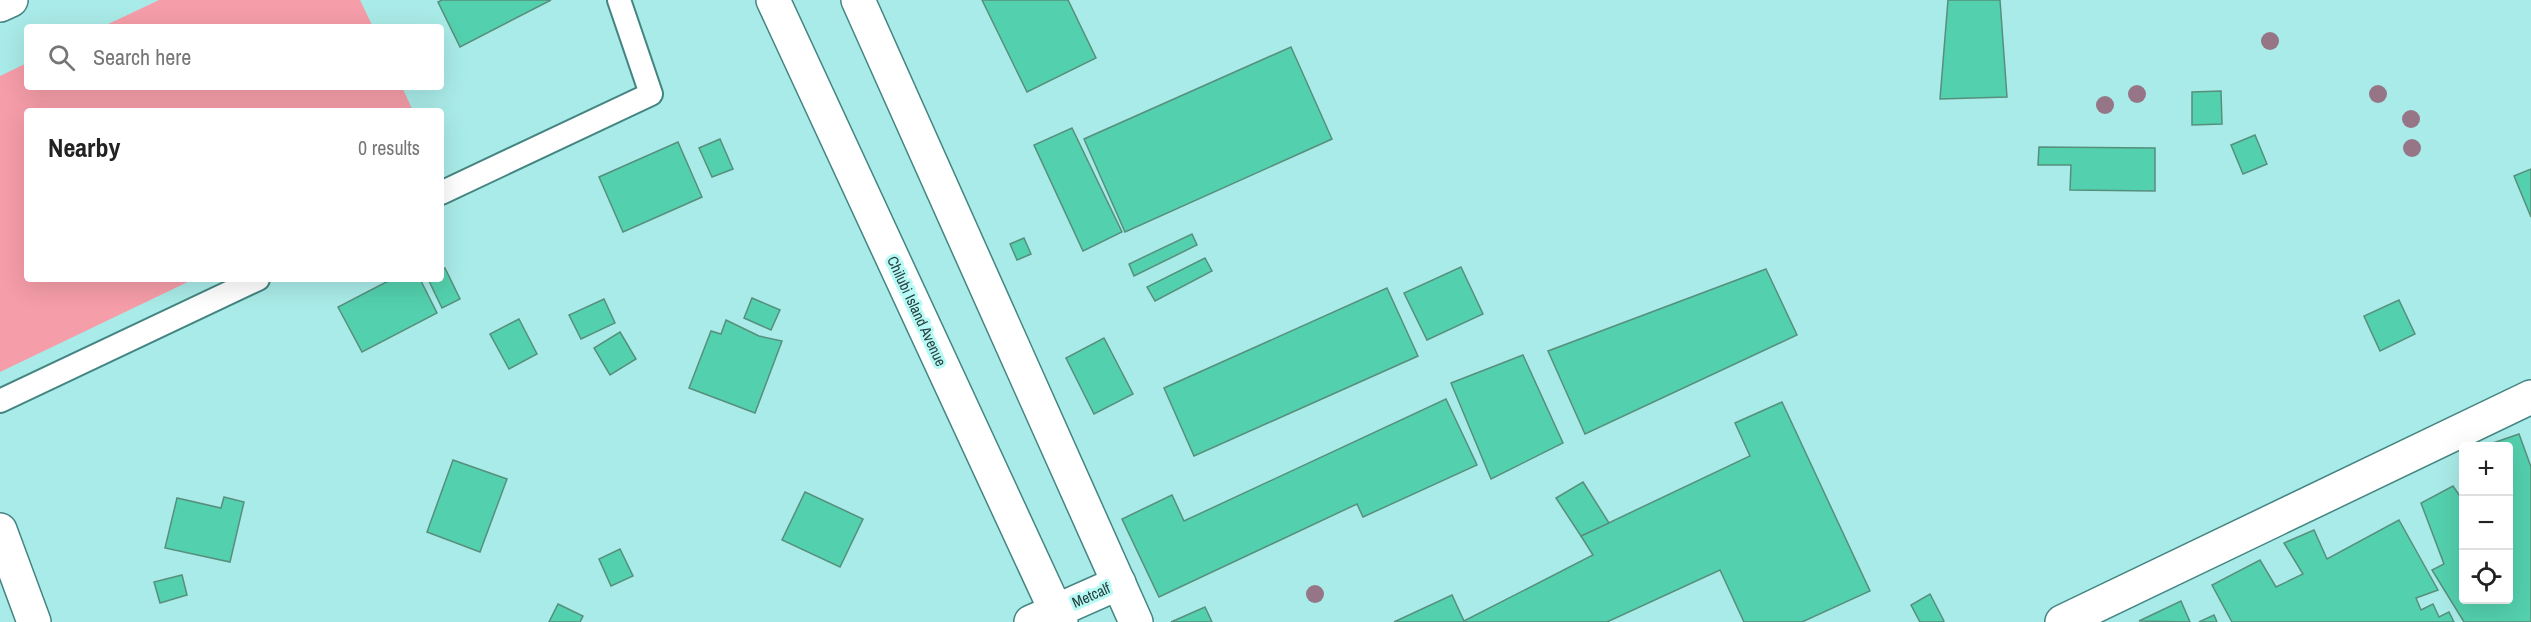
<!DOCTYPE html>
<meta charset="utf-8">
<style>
body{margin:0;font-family:"Archivo Narrow",sans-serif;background:#f2f2f2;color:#222}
.controls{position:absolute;right:18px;bottom:18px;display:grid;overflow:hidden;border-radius:6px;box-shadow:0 6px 24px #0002}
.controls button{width:54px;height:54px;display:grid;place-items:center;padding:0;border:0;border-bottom:2px solid #e0e0e0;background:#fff;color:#222;font:30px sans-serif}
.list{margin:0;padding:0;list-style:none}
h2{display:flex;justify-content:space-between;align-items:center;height:78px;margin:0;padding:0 24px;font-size:26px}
h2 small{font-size:20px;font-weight:400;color:#767676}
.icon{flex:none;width:33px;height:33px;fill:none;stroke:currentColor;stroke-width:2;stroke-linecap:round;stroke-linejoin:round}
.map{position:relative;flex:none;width:2531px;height:622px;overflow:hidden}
.search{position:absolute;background:#fff;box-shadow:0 6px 24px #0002;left:24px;top:24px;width:420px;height:66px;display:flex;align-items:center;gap:15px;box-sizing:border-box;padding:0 21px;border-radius:6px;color:#767676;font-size:22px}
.panel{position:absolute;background:#fff;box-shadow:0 6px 24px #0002;left:24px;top:108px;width:420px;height:174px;border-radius:6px}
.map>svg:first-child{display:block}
</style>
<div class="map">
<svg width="2531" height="622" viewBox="0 0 2531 622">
<rect width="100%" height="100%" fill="#a9ebe8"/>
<g fill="#f59da8">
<path d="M 159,0 L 360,0 L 373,27 L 102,27 Z"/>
<path d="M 27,63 L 27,87 L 402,87 L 413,111 L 27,111 L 27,279 L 194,279 L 0,372 L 0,76 Z"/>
</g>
<g fill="#53d0ad" stroke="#578f7d" stroke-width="1.5">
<path d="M 442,0 L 551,0 L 460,47 L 438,2 Z"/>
<path d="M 982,0 L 1068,0 L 1096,58 L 1027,92 Z"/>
<path d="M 1948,0 L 2000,0 L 2007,97 L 1940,99 Z"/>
<path d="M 1291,47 L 1332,139 L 1125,232 L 1084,139 Z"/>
<path d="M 2221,91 L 2222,124 L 2192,125 L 2192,92 Z"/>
<path d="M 1072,128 L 1122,232 L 1083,251 L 1034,145 Z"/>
<path d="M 2255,135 L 2267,164 L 2243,174 L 2231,145 Z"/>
<path d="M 720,139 L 733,169 L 712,177 L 699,148 Z"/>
<path d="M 678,142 L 702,197 L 623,232 L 599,177 Z"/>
<path d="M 2039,147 L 2155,148 L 2155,191 L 2070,190 L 2071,165 L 2038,165 Z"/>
<path d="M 2531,169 L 2531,217 L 2514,176 Z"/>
<path d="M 1192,234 L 1197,245 L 1134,276 L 1129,264 Z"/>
<path d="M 1024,238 L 1031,254 L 1017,260 L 1010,244 Z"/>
<path d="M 1205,258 L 1212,271 L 1155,301 L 1147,287 Z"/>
<path d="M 1461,267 L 1483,314 L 1427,340 L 1404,293 Z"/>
<path d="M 445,268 L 460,299 L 442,308 L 428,279 L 441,279 L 441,270 Z"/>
<path d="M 1766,269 L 1797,335 L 1585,434 L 1548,351 Z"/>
<path d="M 392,279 L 420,279 L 437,313 L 362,352 L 338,307 Z"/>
<path d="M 1387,288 L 1418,356 L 1194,456 L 1164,388 Z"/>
<path d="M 752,298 L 780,310 L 771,330 L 744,318 Z"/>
<path d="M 604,299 L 615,323 L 581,339 L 569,315 Z"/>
<path d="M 2399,300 L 2415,334 L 2380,351 L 2364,316 Z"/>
<path d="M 519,319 L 537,354 L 509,369 L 490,334 Z"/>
<path d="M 726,320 L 759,336 L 782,341 L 755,413 L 689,388 L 711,331 L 721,334 Z"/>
<path d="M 620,332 L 636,359 L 610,375 L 594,348 Z"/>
<path d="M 1104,338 L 1133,394 L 1094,414 L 1066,358 Z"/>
<path d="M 1523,355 L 1563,443 L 1491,479 L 1451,383 Z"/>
<path d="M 1446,399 L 1477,465 L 1363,517 L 1357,504 L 1159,597 L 1122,519 L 1172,495 L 1184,521 Z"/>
<path d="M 1782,402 L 1870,591 L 1802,622 L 1744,622 L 1720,570 L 1607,622 L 1394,622 L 1452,595 L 1464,621 L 1593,555 L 1581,536 L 1750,456 L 1735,423 Z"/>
<path d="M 2519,434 L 2531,467 L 2531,622 L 2464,622 L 2432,570 L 2444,564 L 2421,503 L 2453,486 L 2464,502 L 2464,600 L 2508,600 L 2508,446 L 2494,446 L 2493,443 Z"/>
<path d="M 453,460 L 507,479 L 480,552 L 427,532 Z"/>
<path d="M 1583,482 L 1609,523 L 1581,536 L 1556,498 Z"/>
<path d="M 805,492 L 863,519 L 840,567 L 782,540 Z"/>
<path d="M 224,497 L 244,502 L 230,562 L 165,548 L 177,498 L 221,508 Z"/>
<path d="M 2399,520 L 2438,590 L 2416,598 L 2421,610 L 2433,604 L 2439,617 L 2449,612 L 2454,622 L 2232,622 L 2212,585 L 2260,560 L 2276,587 L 2303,574 L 2284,543 L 2314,530 L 2327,559 Z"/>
<path d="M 620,549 L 633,576 L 611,586 L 599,559 Z"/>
<path d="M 182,575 L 187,595 L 160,603 L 154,582 Z"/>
<path d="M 1930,594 L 1944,621 L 1943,622 L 1920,622 L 1911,605 Z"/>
<path d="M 2181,601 L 2190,622 L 2139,621 Z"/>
<path d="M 558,604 L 583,616 L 580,622 L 549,622 Z"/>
<path d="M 1205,607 L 1212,622 L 1171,622 Z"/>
<path d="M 2214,615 L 2217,622 L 2199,622 Z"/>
</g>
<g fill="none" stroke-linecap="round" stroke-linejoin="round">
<g stroke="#448582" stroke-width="26">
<g id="lane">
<path d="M 441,193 L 651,94 L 619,0"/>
<path d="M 0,401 L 258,279"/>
</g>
</g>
<g stroke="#448582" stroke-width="36">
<g id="street">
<path d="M 0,5 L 11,0"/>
<path d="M 0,530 L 34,622"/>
<path d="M 1031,622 L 1119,583"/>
<path d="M 2062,622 L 2531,397"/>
</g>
</g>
<g stroke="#448582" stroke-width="36">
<g id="secondary">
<path d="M 773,0 L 1061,622"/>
<path d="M 858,0 L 1136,622"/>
</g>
</g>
<use href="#lane" stroke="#fff" stroke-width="22"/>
<use href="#street" stroke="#fff" stroke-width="33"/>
<use href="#secondary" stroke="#fff" stroke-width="33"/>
</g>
<g fill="#967586">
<circle cx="2270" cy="41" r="9"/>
<circle cx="2137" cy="94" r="9"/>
<circle cx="2378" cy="94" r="9"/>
<circle cx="2105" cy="105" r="9"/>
<circle cx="2411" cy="119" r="9"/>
<circle cx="2412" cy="148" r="9"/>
<circle cx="1315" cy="594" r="9"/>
</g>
<g text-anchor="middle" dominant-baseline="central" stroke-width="6" stroke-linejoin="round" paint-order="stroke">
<g font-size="15" fill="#26413f" stroke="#b6f9f5">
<text transform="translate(917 311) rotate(65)">Chilubi Island Avenue</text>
<text transform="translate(1091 595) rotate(-24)">Metcalf</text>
</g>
</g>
</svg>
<div class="controls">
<button>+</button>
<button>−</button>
<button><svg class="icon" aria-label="locate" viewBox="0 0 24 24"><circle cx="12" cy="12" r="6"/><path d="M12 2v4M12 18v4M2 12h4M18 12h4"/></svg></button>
</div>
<div class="search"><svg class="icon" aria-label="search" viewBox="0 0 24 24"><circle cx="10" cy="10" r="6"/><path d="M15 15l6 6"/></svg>Search here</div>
<section class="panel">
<h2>Nearby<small>0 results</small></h2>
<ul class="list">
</ul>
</section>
</div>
